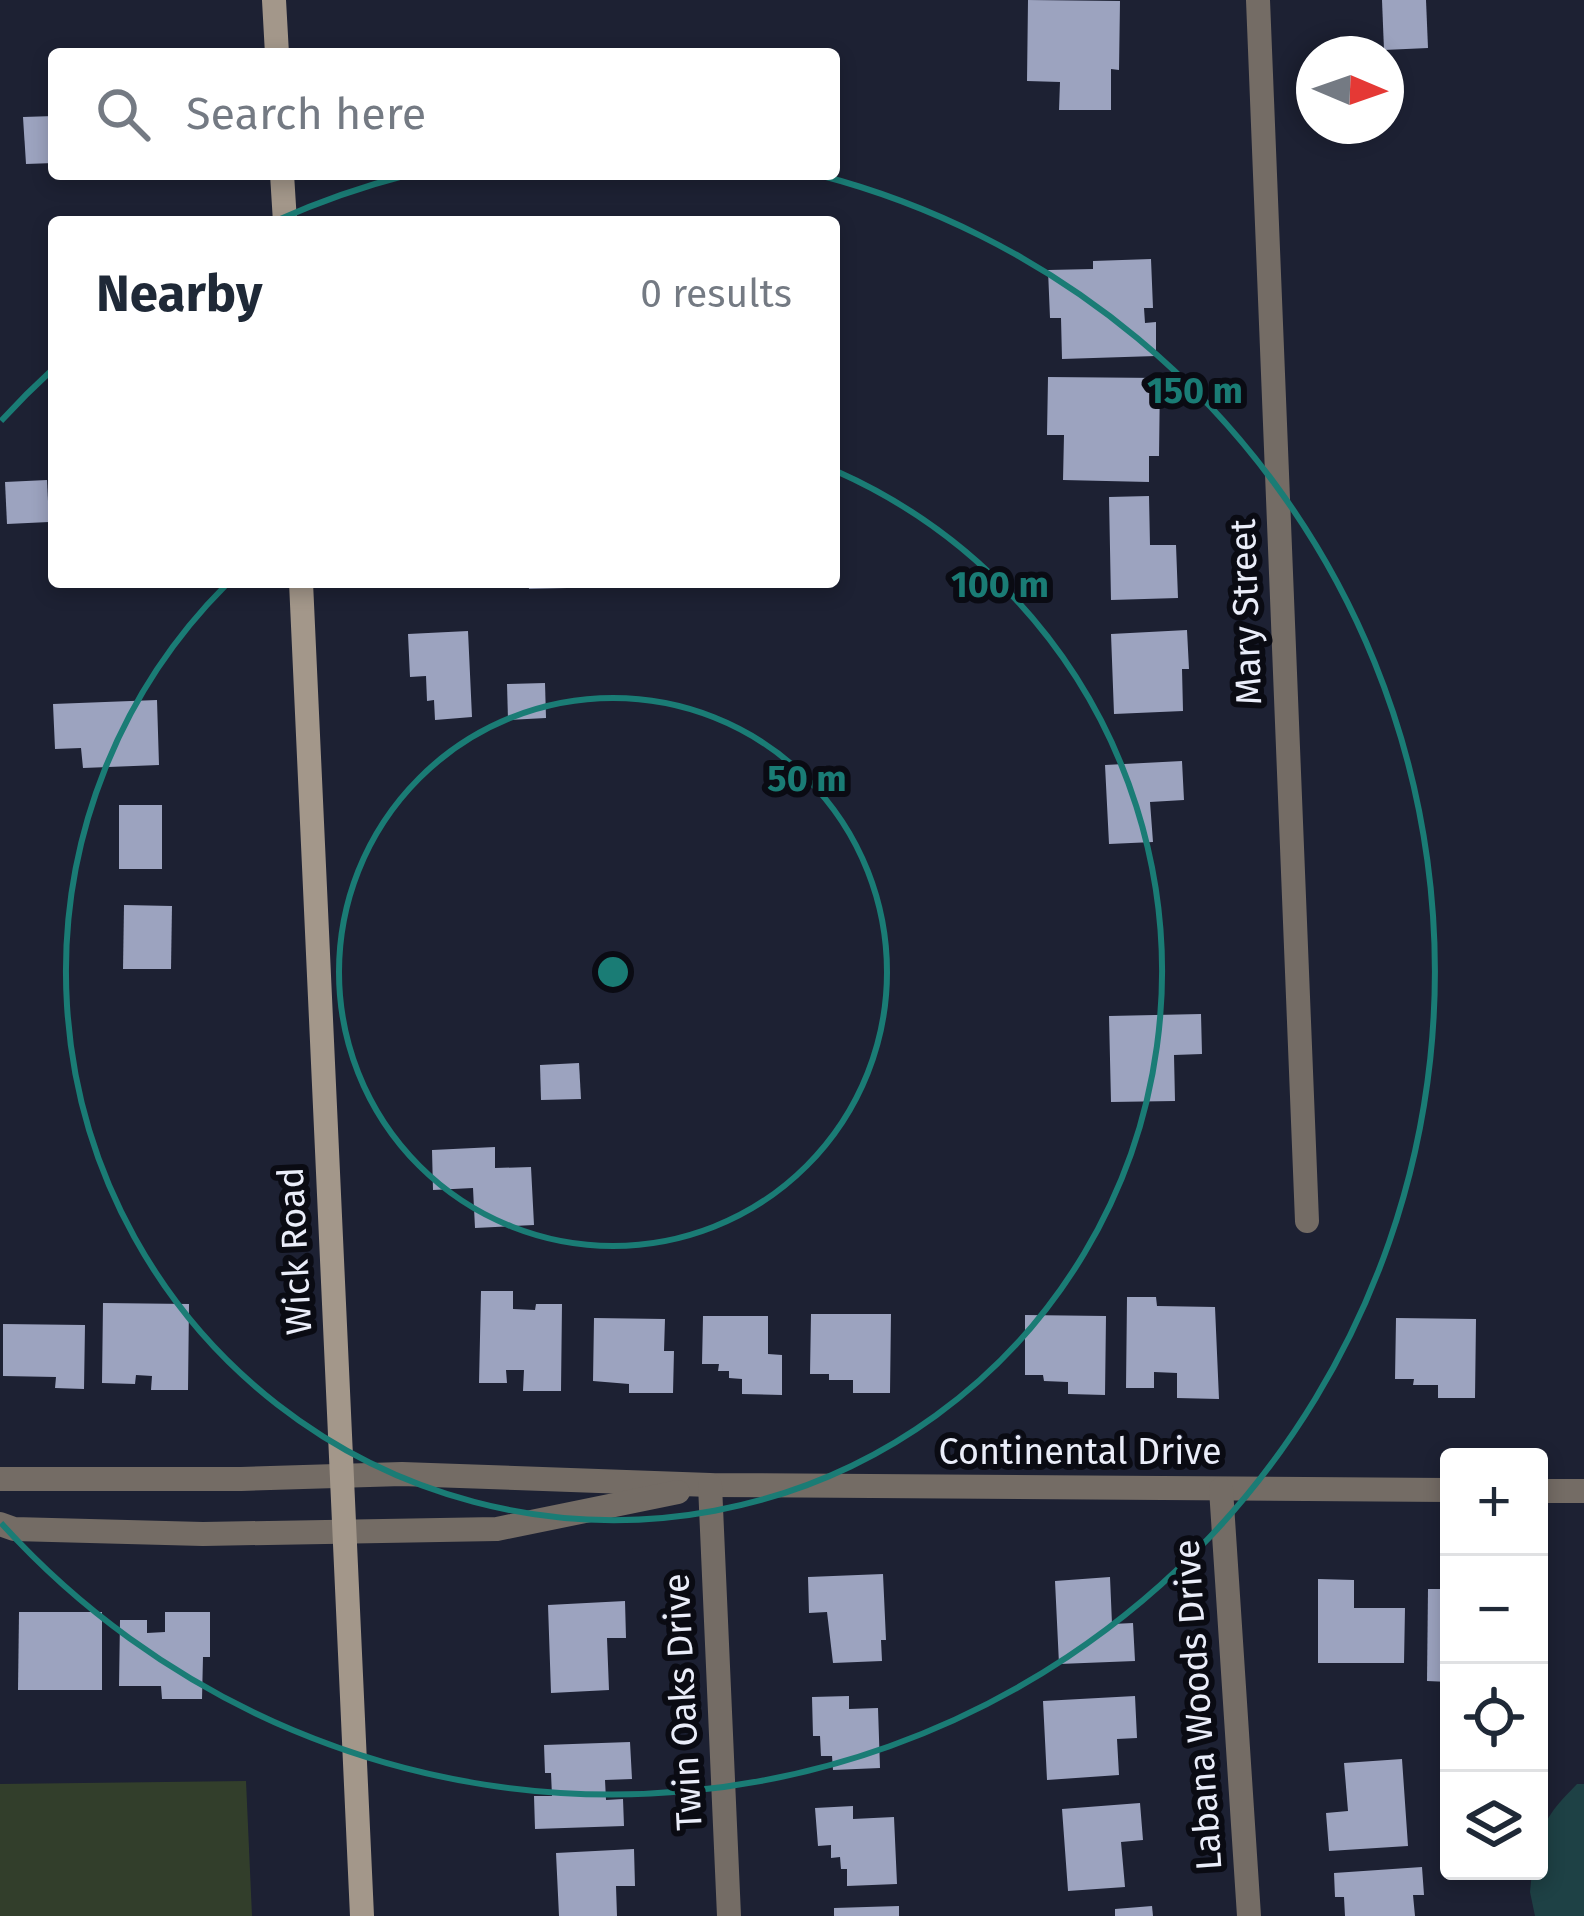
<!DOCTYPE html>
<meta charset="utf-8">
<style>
body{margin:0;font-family:"Fira Sans",sans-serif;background:#f6f6f7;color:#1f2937}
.controls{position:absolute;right:36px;bottom:36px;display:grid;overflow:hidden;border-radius:12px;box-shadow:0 6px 18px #0003}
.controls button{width:108px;height:108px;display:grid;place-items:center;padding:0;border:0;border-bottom:3px solid #e0e1e3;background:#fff;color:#1f2937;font:60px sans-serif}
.compass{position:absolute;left:1296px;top:36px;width:108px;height:108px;border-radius:50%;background:#fff;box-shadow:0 6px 18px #0003;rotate:92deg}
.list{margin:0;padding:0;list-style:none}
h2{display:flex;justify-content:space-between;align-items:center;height:156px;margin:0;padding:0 48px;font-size:51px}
h2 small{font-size:39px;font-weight:400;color:#747a83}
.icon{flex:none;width:66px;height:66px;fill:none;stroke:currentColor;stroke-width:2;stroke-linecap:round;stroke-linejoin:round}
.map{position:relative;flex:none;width:1584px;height:1916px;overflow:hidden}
.search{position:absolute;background:#fff;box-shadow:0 6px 18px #0003;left:48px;top:48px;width:792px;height:132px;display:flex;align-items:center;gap:30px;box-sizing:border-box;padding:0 42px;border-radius:12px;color:#747a83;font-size:45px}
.panel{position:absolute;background:#fff;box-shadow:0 6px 18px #0003;left:48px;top:216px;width:792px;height:372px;border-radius:12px}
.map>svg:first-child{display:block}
</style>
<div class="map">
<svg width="1584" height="1916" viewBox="0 0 1584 1916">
<rect width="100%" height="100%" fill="#1d2133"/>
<path fill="#323e2b" d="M 246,1781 L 252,1916 L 0,1916 L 0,1784 Z"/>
<path fill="#1e4145" d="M 1577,1784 L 1584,1784 L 1584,1916 L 1535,1916 L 1530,1892 L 1532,1871 L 1539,1871 C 1539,1825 1545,1817 1577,1784 Z"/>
<g fill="#9ca3bf">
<path d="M 1028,0 L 1120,1 L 1119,70 L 1111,69 L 1111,110 L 1059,110 L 1060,82 L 1027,81 Z"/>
<path d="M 1382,0 L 1426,0 L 1428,48 L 1384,50 Z"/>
<path d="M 54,116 L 54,163 L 26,164 L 23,117 Z"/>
<path d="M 1151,259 L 1153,308 L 1144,308 L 1145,323 L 1156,322 L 1156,356 L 1062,359 L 1061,318 L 1050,318 L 1048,270 L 1093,269 L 1093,261 Z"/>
<path d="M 1048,377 L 1160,378 L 1159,456 L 1149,456 L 1149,482 L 1063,480 L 1064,435 L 1047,435 Z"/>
<path d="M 47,480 L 49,522 L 7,524 L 5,482 Z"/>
<path d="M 1149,496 L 1150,545 L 1176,545 L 1178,598 L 1111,600 L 1109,497 Z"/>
<path d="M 528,582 L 567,582 L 567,588 L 529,589 Z"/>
<path d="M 1187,630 L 1189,669 L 1182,669 L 1183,711 L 1114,714 L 1111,634 Z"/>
<path d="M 468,631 L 472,717 L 435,720 L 434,700 L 427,701 L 426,676 L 410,677 L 408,634 Z"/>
<path d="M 545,683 L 546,718 L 508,720 L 507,684 Z"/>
<path d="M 157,700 L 159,765 L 83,768 L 81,748 L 55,749 L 53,704 Z"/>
<path d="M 1182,761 L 1184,800 L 1150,802 L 1153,842 L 1109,844 L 1105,765 Z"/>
<rect x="119" y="805" width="43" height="64"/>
<path d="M 124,905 L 172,906 L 171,969 L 123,969 Z"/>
<path d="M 1201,1014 L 1202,1054 L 1174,1055 L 1175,1101 L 1111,1102 L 1109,1016 Z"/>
<path d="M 579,1063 L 581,1099 L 541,1100 L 540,1065 Z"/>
<path d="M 495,1147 L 495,1168 L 531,1167 L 534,1225 L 475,1228 L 473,1188 L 433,1190 L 432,1150 Z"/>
<path d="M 481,1291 L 513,1291 L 513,1309 L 535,1310 L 536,1304 L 562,1304 L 561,1391 L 523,1391 L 524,1370 L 506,1370 L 507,1383 L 479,1383 Z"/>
<path d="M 1127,1297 L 1156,1297 L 1157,1306 L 1215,1307 L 1219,1399 L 1177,1398 L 1177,1373 L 1154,1372 L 1154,1388 L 1126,1388 Z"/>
<path d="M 103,1303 L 189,1304 L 188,1390 L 151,1390 L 152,1376 L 136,1375 L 135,1384 L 102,1383 Z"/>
<path d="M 811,1314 L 891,1314 L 890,1393 L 853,1393 L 853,1380 L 829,1380 L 829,1374 L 810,1374 Z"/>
<path d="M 1025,1315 L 1106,1316 L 1105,1395 L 1068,1394 L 1068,1382 L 1044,1381 L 1043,1375 L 1025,1375 Z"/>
<path d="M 703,1316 L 768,1316 L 768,1354 L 782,1355 L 782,1395 L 742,1394 L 742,1379 L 729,1378 L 729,1371 L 718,1371 L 719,1364 L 702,1364 Z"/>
<path d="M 594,1318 L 665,1319 L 664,1351 L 674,1351 L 673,1393 L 629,1393 L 629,1384 L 593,1381 Z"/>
<path d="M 1396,1318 L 1476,1319 L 1475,1398 L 1438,1398 L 1438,1385 L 1413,1385 L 1414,1379 L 1395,1379 Z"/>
<path d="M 3,1324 L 85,1325 L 84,1389 L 55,1388 L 56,1377 L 3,1376 Z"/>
<path d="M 883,1574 L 886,1640 L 881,1640 L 882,1661 L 833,1663 L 827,1612 L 809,1613 L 808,1577 Z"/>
<path d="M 1110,1577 L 1112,1624 L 1133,1623 L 1135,1661 L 1059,1664 L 1055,1581 Z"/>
<path d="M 1318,1579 L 1354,1580 L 1354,1608 L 1405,1608 L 1404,1663 L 1318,1663 Z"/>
<path d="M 1428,1589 L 1449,1589 L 1449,1682 L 1427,1681 Z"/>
<path d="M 625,1601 L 626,1638 L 607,1638 L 609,1690 L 551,1693 L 548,1605 Z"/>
<path d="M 19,1612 L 102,1612 L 102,1690 L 18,1690 Z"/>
<path d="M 165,1612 L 210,1612 L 210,1657 L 203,1657 L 202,1699 L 162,1699 L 161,1686 L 119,1686 L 120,1620 L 147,1620 L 147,1633 L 165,1632 Z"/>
<path d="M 849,1696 L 849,1709 L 878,1708 L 880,1768 L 833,1770 L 832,1756 L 821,1756 L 820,1736 L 813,1736 L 812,1697 Z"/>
<path d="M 1135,1696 L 1137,1738 L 1117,1739 L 1119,1775 L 1047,1780 L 1043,1701 Z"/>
<path d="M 630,1742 L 632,1779 L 605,1780 L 606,1800 L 623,1799 L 624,1826 L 535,1829 L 534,1796 L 552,1796 L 551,1773 L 545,1773 L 544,1745 Z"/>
<path d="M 1402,1759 L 1408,1846 L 1329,1851 L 1326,1813 L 1348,1811 L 1344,1763 Z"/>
<path d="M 1140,1803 L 1143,1840 L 1121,1842 L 1125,1887 L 1068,1891 L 1062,1809 Z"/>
<path d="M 853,1806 L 853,1819 L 894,1817 L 897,1884 L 847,1886 L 847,1869 L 841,1869 L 840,1857 L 831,1858 L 831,1845 L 818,1846 L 815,1808 Z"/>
<path d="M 634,1849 L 635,1886 L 616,1886 L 617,1916 L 559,1916 L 556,1853 Z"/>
<path d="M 1422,1867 L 1424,1895 L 1413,1895 L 1415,1916 L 1345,1916 L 1344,1897 L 1335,1897 L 1334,1873 Z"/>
<path d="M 899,1906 L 899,1916 L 834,1916 L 834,1908 Z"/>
<path d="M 1152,1906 L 1153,1916 L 1115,1916 L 1115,1909 Z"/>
</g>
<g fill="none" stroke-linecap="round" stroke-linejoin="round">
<g stroke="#746c65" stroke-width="24">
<path d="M 1258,0 L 1307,1221"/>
<path d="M 0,1479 L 241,1479 L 402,1474 L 710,1485 L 1449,1490"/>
<path d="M 710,1485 L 729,1916"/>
<path d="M 1221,1489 L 1249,1916"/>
<path d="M 1539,1491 L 1584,1491"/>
<path d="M 0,1524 L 14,1529 L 203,1534 L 497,1529 L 678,1492"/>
</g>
<g stroke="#a3978a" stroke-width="24">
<path d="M 274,0 L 277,54"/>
<path d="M 282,174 L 285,222"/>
<path d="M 301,582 L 362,1916"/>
</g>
</g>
<g fill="none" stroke="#1a7c75" stroke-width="6">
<circle cx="613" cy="972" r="274"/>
<path d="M836 471A548 548 0 1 1 226 585"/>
<path d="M1 421A823 823 0 0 1 52 370M278 220A823 823 0 0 1 407 175M819 175A823 823 0 1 1 1 1523"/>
</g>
<g text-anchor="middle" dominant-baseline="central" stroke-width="12" stroke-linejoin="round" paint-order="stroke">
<g font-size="36" fill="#eaedf9" stroke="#0a0b13">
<text transform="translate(1246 612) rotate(-92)">Mary Street</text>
<text transform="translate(295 1251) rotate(-93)">Wick Road</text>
<text x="1080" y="1452">Continental Drive</text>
<text transform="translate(683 1702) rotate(-93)">Twin Oaks Drive</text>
<text transform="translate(1198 1705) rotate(-94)">Labana Woods Drive</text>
</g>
</g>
<circle cx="613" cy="972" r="18" fill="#1a7c75" stroke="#0a0b13" stroke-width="6"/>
<g font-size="36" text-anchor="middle" font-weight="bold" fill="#1a7c75" stroke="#0a0b13" stroke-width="12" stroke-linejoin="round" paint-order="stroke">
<text x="1195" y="403">150 m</text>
<text x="1000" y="597">100 m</text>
<text x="807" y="791">50 m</text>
</g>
</svg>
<div class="controls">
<button>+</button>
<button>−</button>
<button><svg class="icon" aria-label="locate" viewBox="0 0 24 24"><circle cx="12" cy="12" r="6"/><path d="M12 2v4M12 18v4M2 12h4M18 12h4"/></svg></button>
<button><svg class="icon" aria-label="layers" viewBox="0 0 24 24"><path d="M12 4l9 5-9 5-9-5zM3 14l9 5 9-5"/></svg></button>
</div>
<svg class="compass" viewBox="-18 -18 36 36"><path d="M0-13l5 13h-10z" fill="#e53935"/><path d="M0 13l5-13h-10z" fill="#747a83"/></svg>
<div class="search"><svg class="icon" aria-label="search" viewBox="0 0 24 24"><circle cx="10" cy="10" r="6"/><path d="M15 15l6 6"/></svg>Search here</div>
<section class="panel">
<h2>Nearby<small>0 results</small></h2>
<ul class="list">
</ul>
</section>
</div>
